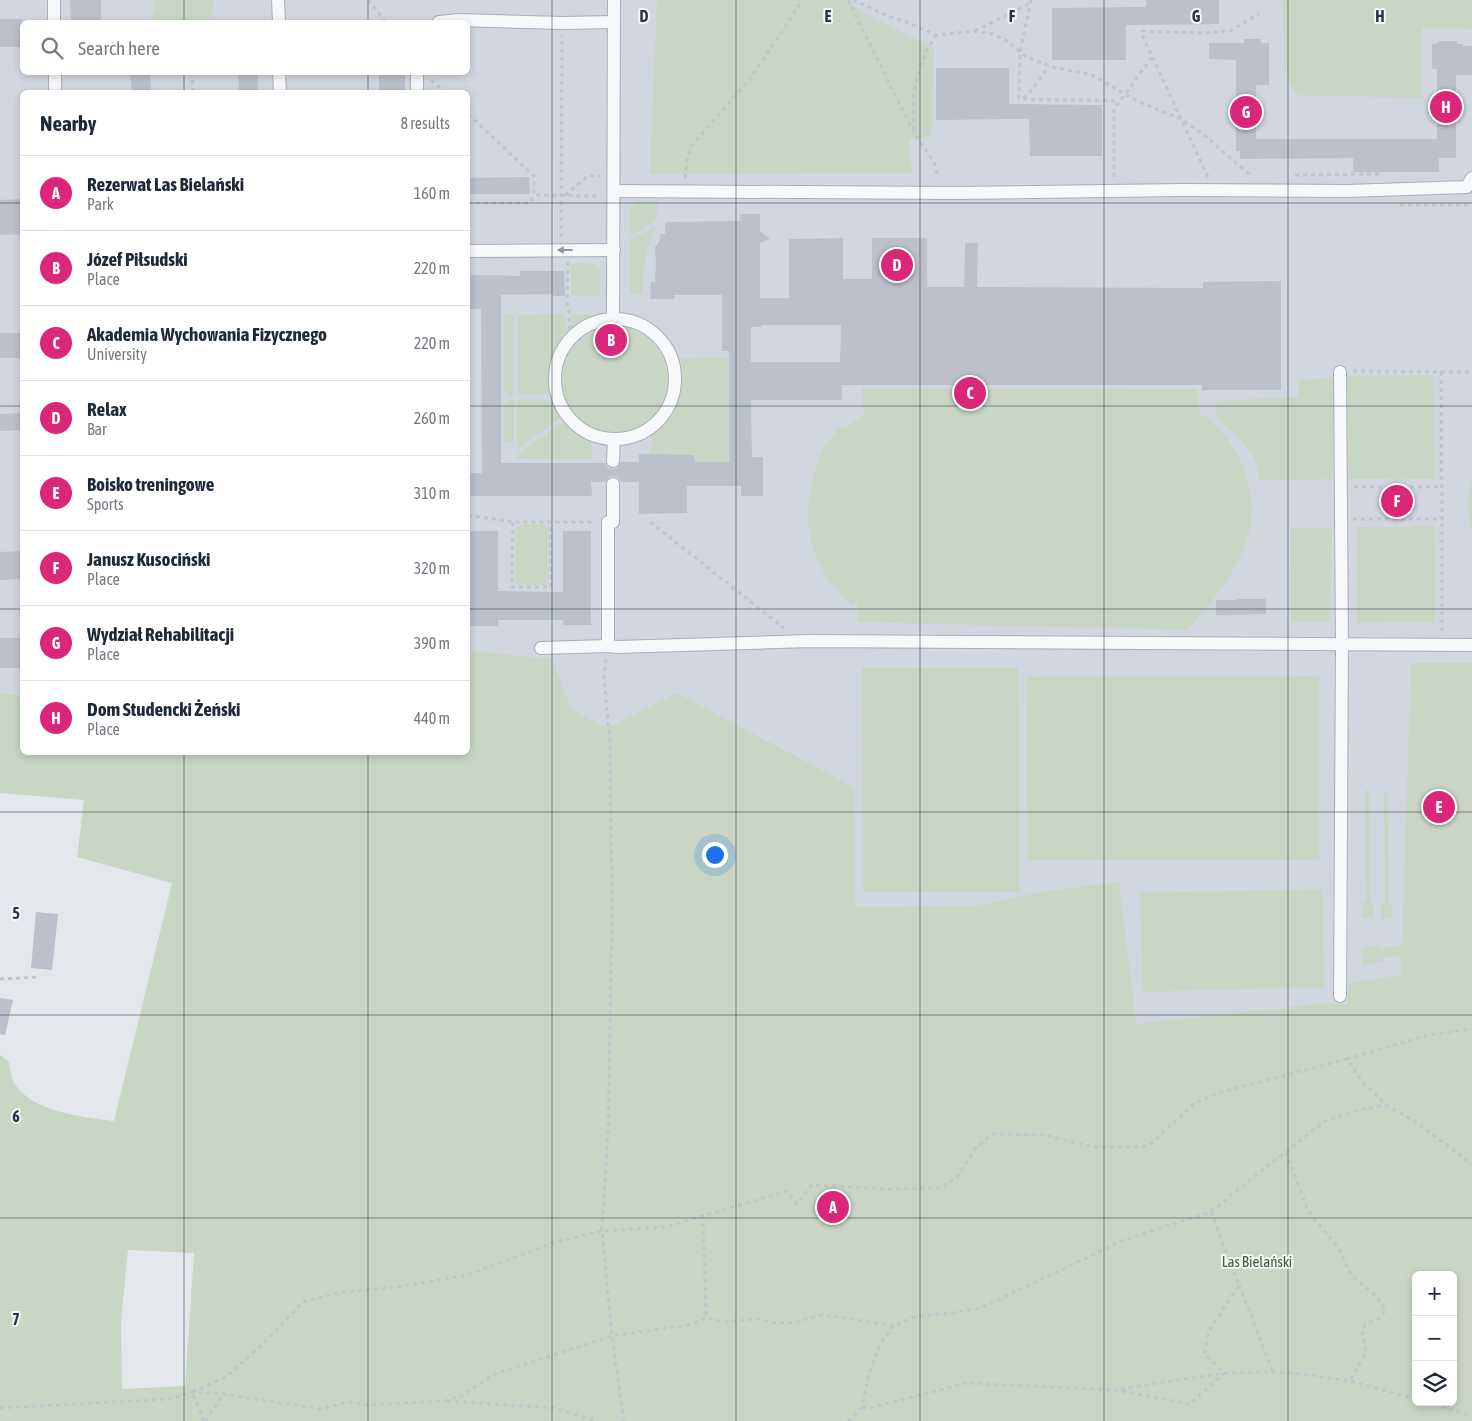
<!DOCTYPE html>
<meta charset="utf-8">
<style>
body{margin:0;font-family:"Asap Condensed",sans-serif;background:#f6f6f7;color:#1f2937}
.controls{position:absolute;right:15px;bottom:15px;display:grid;overflow:hidden;border-radius:8px;box-shadow:0 2px 8px #0003}
.controls button{width:45px;height:45px;display:grid;place-items:center;padding:0;border:0;border-bottom:1px solid #e0e1e3;background:#fff;color:#1f2937;font:25px sans-serif}
.you{position:absolute;left:714px;top:854px;width:18px;height:18px;margin:-12px;border:4px solid #fff;border-radius:50%;background:#1a73e8;box-shadow:0 0 0 8px #1a73e833}
.badge{display:grid;place-items:center;width:32px;height:32px;border-radius:50%;background:#db2777;color:#fff;font-size:16px;font-weight:700}
.pin{position:absolute;translate:-50% -50%;border:2px solid #fff;box-shadow:0 1px 5px #0006}
.list{margin:0;padding:0;list-style:none}
h2{display:flex;justify-content:space-between;align-items:center;height:65px;margin:0;padding:0 20px;font-size:21px}
h2 small{font-size:16px;font-weight:400;color:#747a83}
.list li{display:grid;grid-template-columns:32px 1fr auto;gap:15px;align-items:center;box-sizing:border-box;height:75px;padding:0 20px;border-top:1px solid #e0e1e3}
.list b{display:block;font-size:19px;white-space:nowrap}
.list p{margin:0;font-size:16px;white-space:nowrap;color:#747a83}
.list em{font-size:16px;font-style:normal;color:#747a83}
.icon{flex:none;width:28px;height:28px;fill:none;stroke:currentColor;stroke-width:2;stroke-linecap:round;stroke-linejoin:round}
.map{position:relative;flex:none;width:1472px;height:1421px;overflow:hidden}
.search{position:absolute;background:#fff;box-shadow:0 2px 8px #0003;left:20px;top:20px;width:450px;height:55px;display:flex;align-items:center;gap:12px;box-sizing:border-box;padding:0 18px;border-radius:8px;color:#747a83;font-size:19px}
.panel{position:absolute;background:#fff;box-shadow:0 2px 8px #0003;left:20px;top:90px;width:450px;height:665px;border-radius:8px}
.map>svg:first-child{display:block}
</style>
<div class="map">
<svg width="1472" height="1421" viewBox="0 0 1472 1421">
<rect width="100%" height="100%" fill="#e4e7ec"/>
<path fill="#d2d6de" fill-rule="evenodd" d="M 0,0 L 1472,0 L 1472,1008 L 1199,1091 L 468,730 L 468,92 L 22,92 L 22,695 L 0,694 ZM 22,22 L 468,22 L 468,72 L 22,72 Z"/>
<g fill="#c9d6c5" fill-rule="evenodd">
<path d="M 154,0 L 213,0 L 214,11 L 206,21 L 152,20 Z"/>
<path d="M 657,0 L 844,0 L 874,18 L 934,48 L 931,137 L 909,139 L 912,173 L 650,174 Z"/>
<path d="M 1283,0 L 1472,0 L 1472,29 L 1422,28 L 1422,98 L 1296,95 L 1285,71 Z"/>
<path d="M 637,201 L 657,201 L 657,220 L 630,235 L 630,207 Z"/>
<path d="M 655,227 C 646,247 642,272 643,294 L 630,293 L 630,240 Z"/>
<path d="M 592,263 L 600,269 L 600,296 L 571,296 L 571,264 Z"/>
<path d="M 513,314 L 513,395 L 508,395 L 508,392 L 504,392 L 504,314 Z"/>
<path d="M 566,314 L 567,333 C 552,351 547,371 551,394 L 518,394 L 518,315 Z"/>
<path d="M 572,314 L 596,315 L 583,321 L 571,329 Z"/>
<circle cx="615" cy="380" r="53"/>
<path d="M 728,358 L 728,463 L 693,463 L 651,455 L 652,433 C 675,414 687,389 681,359 Z"/>
<path d="M 1433,375 L 1434,479 L 1349,479 L 1348,376 Z"/>
<path d="M 1333,378 L 1333,479 L 1260,480 L 1255,459 L 1238,437 L 1217,419 L 1215,401 L 1298,397 L 1299,380 Z"/>
<path d="M 862,388 L 1198,389 L 1200,418 L 1205,414 C 1214,424 1225,434 1232,446 C 1277,519 1237,575 1187,630 L 857,622 L 857,601 L 852,605 C 811,571 799,521 815,471 C 817,465 818,458 821,453 C 826,443 834,434 841,425 L 845,429 L 864,415 Z"/>
<path d="M 507,400 L 514,400 L 514,442 L 504,442 L 504,402 L 507,403 Z"/>
<path d="M 519,400 L 551,401 L 562,417 L 517,449 L 517,403 Z"/>
<path d="M 564,421 L 571,429 L 591,441 L 592,460 L 518,459 L 518,454 Z"/>
<path d="M 1472,481 L 1472,530 C 1468,514 1466,498 1472,481 Z"/>
<path d="M 521,524 L 543,524 L 548,530 L 548,577 L 544,585 L 518,585 L 515,582 L 515,529 Z"/>
<path d="M 1434,526 L 1435,622 L 1357,623 L 1357,527 Z"/>
<path d="M 1290,527 L 1332,529 L 1330,622 L 1291,622 Z"/>
<path d="M 468,651 L 552,659 L 571,709 L 607,728 L 677,693 L 855,788 L 855,907 L 975,906 L 1048,891 L 1119,882 L 1136,1024 L 1327,1003 L 1347,1005 L 1349,983 L 1401,975 L 1401,956 L 1382,958 L 1383,962 L 1363,965 L 1361,948 L 1380,945 L 1381,948 L 1402,945 L 1411,663 L 1472,663 L 1472,1421 L 0,1421 L 0,1055 L 9,1062 C 10,1068 11,1076 13,1081 C 29,1112 83,1117 114,1121 L 172,883 L 77,857 L 84,800 L 0,793 L 0,694 L 22,695 L 22,752 L 468,752 ZM 128,1250 L 194,1253 L 185,1386 L 122,1389 L 121,1322 ZM 1416,1275 L 1453,1275 L 1453,1402 L 1416,1402 Z"/>
<path d="M 862,668 L 1018,668 L 1019,892 L 863,892 Z"/>
<path d="M 1319,676 L 1319,860 L 1028,860 L 1026,677 Z"/>
<path d="M 1365,790 L 1369,790 L 1370,902 L 1373,902 L 1373,918 L 1362,918 L 1362,902 L 1366,902 Z"/>
<path d="M 1384,791 L 1388,791 L 1389,903 L 1392,903 L 1392,918 L 1381,919 L 1381,903 L 1385,903 Z"/>
<path d="M 1322,889 L 1324,987 L 1143,992 L 1140,893 Z"/>
</g>
<g fill="#bbc0ca" fill-rule="evenodd">
<path d="M 70,0 L 101,0 L 101,22 L 71,22 Z"/>
<path d="M 1146,0 L 1219,0 L 1219,24 L 1126,25 L 1126,60 L 1052,60 L 1052,8 L 1146,7 Z"/>
<rect x="0" y="19" width="22" height="28"/>
<path d="M 1244,39 L 1261,39 L 1261,43 L 1269,43 L 1269,85 L 1256,85 L 1256,139 L 1437,139 L 1437,69 L 1432,69 L 1432,44 L 1439,43 L 1439,41 L 1457,41 L 1457,44 L 1463,44 L 1463,46 L 1472,46 L 1472,75 L 1456,75 L 1456,158 L 1439,158 L 1439,172 L 1353,172 L 1353,158 L 1240,159 L 1240,151 L 1236,151 L 1236,60 L 1209,59 L 1209,43 L 1244,43 Z"/>
<path d="M 936,68 L 1009,68 L 1009,104 L 1102,105 L 1102,156 L 1030,156 L 1029,119 L 936,120 Z"/>
<path d="M 130,72 L 150,72 L 151,92 L 132,92 Z"/>
<path d="M 238,72 L 258,72 L 258,92 L 239,92 Z"/>
<rect x="379" y="72" width="26" height="20"/>
<path d="M 529,177 L 530,194 L 468,194 L 468,178 Z"/>
<path d="M 22,199 L 22,234 L 0,235 L 0,200 Z"/>
<path d="M 740,214 L 760,214 L 760,231 L 770,239 L 760,243 L 760,298 L 789,298 L 789,239 L 843,238 L 843,279 L 872,279 L 872,238 L 927,238 L 927,287 L 964,287 L 965,243 L 978,243 L 977,287 L 1203,288 L 1203,282 L 1281,281 L 1281,390 L 1202,390 L 1202,385 L 842,385 L 842,400 L 751,400 L 752,457 L 763,457 L 763,496 L 741,496 L 741,486 L 687,486 L 687,513 L 639,514 L 639,482 L 621,482 L 617,477 L 613,476 L 609,477 L 605,482 L 591,482 L 592,496 L 468,496 L 468,473 L 482,473 L 481,309 L 468,309 L 468,275 L 520,276 L 520,271 L 564,271 L 565,296 L 553,296 L 553,294 L 501,295 L 501,463 L 605,463 L 608,468 L 613,469 L 617,468 L 621,462 L 639,462 L 639,454 L 694,455 L 695,462 L 729,462 L 729,351 L 722,351 L 722,295 L 674,295 L 674,299 L 650,299 L 651,282 L 655,282 L 656,263 L 655,247 L 660,240 L 660,234 L 665,234 L 665,222 L 740,221 ZM 761,325 L 841,325 L 840,362 L 751,362 L 751,327 L 761,327 Z"/>
<rect x="0" y="333" width="22" height="25"/>
<path d="M 22,413 L 22,430 L 0,431 L 0,414 Z"/>
<path d="M 469,531 L 498,531 L 498,591 L 563,592 L 563,531 L 591,531 L 591,625 L 563,625 L 563,620 L 498,620 L 498,626 L 469,626 Z"/>
<path d="M 22,551 L 22,579 L 0,580 L 0,552 Z"/>
<path d="M 1237,599 L 1266,599 L 1266,614 L 1216,615 L 1216,600 L 1237,600 Z"/>
<rect x="0" y="638" width="22" height="30"/>
<path d="M 36,912 L 58,914 L 52,970 L 31,968 Z"/>
<path d="M 0,998 L 13,1000 L 5,1035 L 0,1034 Z"/>
</g>
<g fill="none" stroke-linecap="round" stroke-linejoin="round">
<g stroke="#a9aeb7" stroke-width="14">
<g id="street">
<path d="M 54,0 L 54,22"/>
<path d="M 278,0 L 279,22"/>
<path d="M 439,22 L 459,20 L 562,23 L 614,22"/>
<path d="M 55,72 L 55,92"/>
<path d="M 279,72 L 280,92"/>
<path d="M 417,72 L 417,92"/>
<path d="M 614,191 L 955,193 L 1183,190 L 1347,191 L 1467,187 L 1472,178"/>
<path d="M 468,251 L 614,250"/>
<path d="M 613,318 L 614,0"/>
<circle cx="615" cy="379" r="60"/>
<path d="M 613,461 L 614,439"/>
<path d="M 608,646 L 608,522 L 613,522 L 613,484"/>
<path d="M 541,648 L 608,646 L 617,647 L 809,641 L 1472,645"/>
<path d="M 1340,996 L 1342,645 L 1340,372"/>
</g>
</g>
<g stroke="#c2c5cb" stroke-width="3" stroke-dasharray="4 4" stroke-linecap="butt">
<path d="M 368,0 L 386,22"/>
<path d="M 848,0 L 914,133 L 934,162 L 938,177"/>
<path d="M 853,0 L 888,16 L 909,23 L 936,35 L 974,31 L 993,34 L 1009,42 L 1025,56 L 1049,66 L 1092,75 L 1137,101 L 1181,119 L 1203,134 L 1250,175 L 1248,176"/>
<path d="M 1031,0 L 1020,53 L 1019,98 L 1022,99 L 1030,92 L 1049,66"/>
<path d="M 975,31 L 1031,3"/>
<path d="M 192,72 L 193,92"/>
<path d="M 431,80 L 445,92"/>
<path d="M 1023,99 L 1118,101"/>
<path d="M 468,114 L 534,176 L 534,195 L 601,196"/>
<path d="M 914,130 C 911,94 916,67 936,35"/>
<path d="M 1295,175 L 1379,174"/>
<path d="M 1114,177 L 1114,109 L 1152,57"/>
<path d="M 1208,177 L 1143,37 L 1142,31 L 1202,33 L 1230,31 L 1259,14"/>
<path d="M 685,178 L 687,160 L 692,145 L 749,80 L 788,23 L 802,0"/>
<path d="M 565,195 L 588,176 L 600,176"/>
<path d="M 468,203 L 530,203 L 534,195"/>
<path d="M 1400,205 L 1472,205"/>
<path d="M 561,237 L 562,36"/>
<path d="M 568,262 L 567,304 L 569,310 L 570,339"/>
<path d="M 1353,371 L 1472,372"/>
<path d="M 1354,487 L 1441,487"/>
<path d="M 468,515 L 513,522 L 595,522"/>
<path d="M 1353,519 L 1442,519 L 1441,372"/>
<path d="M 513,522 L 512,587 L 551,587 L 550,522"/>
<path d="M 650,522 L 784,628"/>
<path d="M 1442,631 L 1442,519"/>
<path d="M 606,659 L 604,676 L 610,744 L 612,917 L 608,1133 L 602,1231 L 612,1336 L 623,1413 L 623,1421"/>
<path d="M 0,979 L 40,977"/>
<path d="M 1347,1059 L 1428,1035 L 1472,1029"/>
<path d="M 1286,1152 L 1308,1211 L 1337,1246 L 1352,1276 L 1376,1296 L 1386,1310 L 1378,1319 L 1365,1324 L 1362,1335 L 1366,1352 L 1350,1381"/>
<path d="M 1211,1212 L 1239,1285 L 1209,1331 L 1204,1353 L 1223,1372"/>
<path d="M 703,1215 L 706,1318"/>
<path d="M 1239,1285 L 1273,1372"/>
<path d="M 1121,1389 L 1224,1373 L 1273,1372 L 1301,1374 L 1350,1381 L 1416,1399"/>
<path d="M 447,1401 L 554,1408 L 597,1421"/>
<path d="M 1426,1402 L 1472,1416"/>
<path d="M 862,1407 L 871,1408 L 966,1383 L 1116,1390 L 1190,1404 L 1224,1373"/>
<path d="M 0,1408 L 170,1399 L 192,1392 L 223,1394 L 320,1409 L 348,1402 L 368,1405 L 445,1401 L 463,1395 L 495,1374 L 612,1336 L 688,1325 L 706,1318 L 725,1322 L 759,1319 L 774,1323 L 793,1323 L 821,1315 L 840,1317 L 893,1326"/>
<path d="M 204,1421 L 192,1392 L 226,1377 L 265,1342 L 303,1302 L 343,1292 L 397,1287 L 467,1275 L 556,1242 L 602,1231 L 665,1227 L 787,1191 L 797,1204 L 812,1185 L 886,1189 L 942,1188 L 957,1177 L 976,1148 L 992,1134 L 1045,1135 L 1092,1147 L 1142,1147 L 1152,1143 L 1195,1103 L 1218,1093 L 1347,1059 L 1362,1081 L 1386,1105 L 1413,1120 L 1472,1164"/>
<path d="M 206,1421 L 223,1394"/>
<path d="M 848,1421 L 862,1407 L 869,1374 L 880,1345 L 893,1326 L 917,1316 L 952,1313 L 981,1308 L 1126,1239 L 1211,1212 L 1256,1175 L 1325,1121 L 1358,1110 L 1385,1105"/>
</g>
<use href="#street" stroke="#f7f8fa" stroke-width="12"/>
</g>
<defs><path id="oneway-solid" d="M-6-.8H1V-3.2L6.5 0L1 3.2V.8H-6Z" transform="scale(1.25)"/></defs>
<use fill="#9196a0" href="#oneway-solid" transform="translate(565 250) rotate(180)"/>
<path fill="none" stroke="#2b3445" stroke-width="1" stroke-opacity="0.55" d="M 184,0 L 184,22M 368,0 L 368,22M 552,0 L 552,1421M 736,0 L 736,1421M 920,0 L 920,1421M 1104,0 L 1104,1421M 1288,0 L 1288,1421M 184,72 L 184,92M 368,72 L 368,92M 0,203 L 22,203M 468,203 L 1472,203M 0,406 L 22,406M 468,406 L 1472,406M 0,609 L 22,609M 468,609 L 1472,609M 184,752 L 184,1421M 368,752 L 368,1421M 0,812 L 1472,812M 0,1015 L 1472,1015M 0,1218 L 1472,1218"/>
<g text-anchor="middle" dominant-baseline="central" stroke-width="4" stroke-linejoin="round" paint-order="stroke">
<g font-size="15" fill="#3f6138" stroke="#f4f6f9">
<text x="1257" y="1261">Las Bielański</text>
</g>
</g>
<g font-size="16" text-anchor="middle" font-weight="bold" fill="#2b3445" stroke="#f4f6f9" stroke-width="4" stroke-linejoin="round" paint-order="stroke">
<text x="644" y="22">D</text>
<text x="828" y="22">E</text>
<text x="1012" y="22">F</text>
<text x="1196" y="22">G</text>
<text x="1380" y="22">H</text>
<text x="16" y="919">5</text>
<text x="16" y="1122">6</text>
<text x="16" y="1325">7</text>
</g>
</svg>
<div class="controls">
<button>+</button>
<button>−</button>
<button><svg class="icon" aria-label="layers" viewBox="0 0 24 24"><path d="M12 4l9 5-9 5-9-5zM3 14l9 5 9-5"/></svg></button>
</div>
<div class="you"></div>
<div class="pin badge" style="left:833px;top:1207px">A</div>
<div class="pin badge" style="left:611px;top:340px">B</div>
<div class="pin badge" style="left:970px;top:393px">C</div>
<div class="pin badge" style="left:897px;top:265px">D</div>
<div class="pin badge" style="left:1439px;top:807px">E</div>
<div class="pin badge" style="left:1397px;top:501px">F</div>
<div class="pin badge" style="left:1246px;top:112px">G</div>
<div class="pin badge" style="left:1446px;top:107px">H</div>
<div class="search"><svg class="icon" aria-label="search" viewBox="0 0 24 24"><circle cx="10" cy="10" r="6"/><path d="M15 15l6 6"/></svg>Search here</div>
<section class="panel">
<h2>Nearby<small>8 results</small></h2>
<ul class="list">
<li><span class="badge">A</span><div><b>Rezerwat Las Bielański</b><p>Park</p></div><em>160 m</em></li>
<li><span class="badge">B</span><div><b>Józef Piłsudski</b><p>Place</p></div><em>220 m</em></li>
<li><span class="badge">C</span><div><b>Akademia Wychowania Fizycznego</b><p>University</p></div><em>220 m</em></li>
<li><span class="badge">D</span><div><b>Relax</b><p>Bar</p></div><em>260 m</em></li>
<li><span class="badge">E</span><div><b>Boisko treningowe</b><p>Sports</p></div><em>310 m</em></li>
<li><span class="badge">F</span><div><b>Janusz Kusociński</b><p>Place</p></div><em>320 m</em></li>
<li><span class="badge">G</span><div><b>Wydział Rehabilitacji</b><p>Place</p></div><em>390 m</em></li>
<li><span class="badge">H</span><div><b>Dom Studencki Żeński</b><p>Place</p></div><em>440 m</em></li>
</ul>
</section>
</div>
